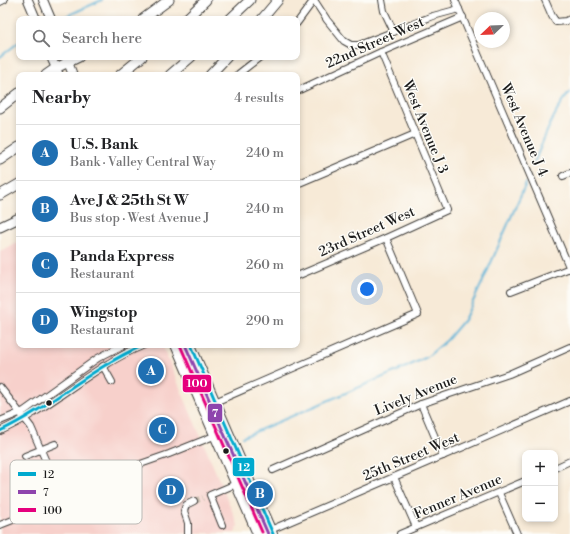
<!DOCTYPE html>
<meta charset="utf-8">
<style>
body{margin:0;font-family:"Libre Bodoni",serif;background:#f6f6f6;color:#202124}
.controls{position:absolute;right:12px;bottom:12px;display:grid;overflow:hidden;border-radius:8px;box-shadow:0 2px 6px #0003}
.controls button{width:36px;height:36px;display:grid;place-items:center;padding:0;border:0;border-bottom:1px solid #e0e0e0;background:#fff;color:#202124;font:20px sans-serif}
.compass{position:absolute;left:474px;top:12px;width:36px;height:36px;border-radius:50%;background:#fff;box-shadow:0 2px 6px #0003;rotate:247deg}
.you{position:absolute;left:367px;top:289px;width:14px;height:14px;margin:-10px;border:3px solid #fff;border-radius:50%;background:#1a73e8;box-shadow:0 0 0 6px #1a73e833}
.badge{display:grid;place-items:center;width:26px;height:26px;border-radius:50%;background:#1f6fb2;color:#fff;font-size:13px;font-weight:700}
.pin{position:absolute;translate:-50% -50%;border:2px solid #fff;box-shadow:0 1px 4px #0006}
.list{margin:0;padding:0;list-style:none}
h2{display:flex;justify-content:space-between;align-items:center;height:52px;margin:0;padding:0 16px;font-size:17px}
h2 small{font-size:13px;font-weight:400;color:#757577}
.list li{display:grid;grid-template-columns:26px 1fr auto;gap:12px;align-items:center;box-sizing:border-box;height:56px;padding:0 16px;border-top:1px solid #e0e0e0}
.list b{display:block;font-size:15px;white-space:nowrap}
.list p{margin:0;font-size:13px;white-space:nowrap;color:#757577}
.list em{font-size:13px;font-style:normal;color:#757577}
.icon{flex:none;width:22px;height:22px;fill:none;stroke:currentColor;stroke-width:2;stroke-linecap:round;stroke-linejoin:round}
.map{position:relative;flex:none;width:570px;height:534px;overflow:hidden}
.search{position:absolute;background:#fff;box-shadow:0 2px 6px #0003;left:16px;top:16px;width:284px;height:44px;display:flex;align-items:center;gap:10px;box-sizing:border-box;padding:0 14px;border-radius:8px;color:#757577;font-size:15px}
.panel{position:absolute;background:#fff;box-shadow:0 2px 6px #0003;left:16px;top:72px;width:284px;height:276px;border-radius:8px}
.map>svg:first-child{display:block}
</style>
<div class="map">
<svg width="570" height="534" viewBox="0 0 570 534">
<rect width="100%" height="100%" fill="#fdfcf7"/>
<filter id="ink" filterUnits="userSpaceOnUse"><feTurbulence type="fractalNoise" baseFrequency=".025" numOctaves="2"/><feDisplacementMap in="SourceGraphic" scale="8" xChannelSelector="R" yChannelSelector="G"/><feConvolveMatrix kernelMatrix="1 2 1 2 8 2 1 2 1" color-interpolation-filters="sRGB"/></filter>
<filter id="wash" filterUnits="userSpaceOnUse"><feTurbulence type="fractalNoise" baseFrequency=".012" numOctaves="4" result="noise"/><feDisplacementMap in="SourceGraphic" scale="16" xChannelSelector="R" yChannelSelector="G"/><feGaussianBlur stdDeviation="0.9" result="paint"/><feColorMatrix in="noise" values="0 0 0 0 0 0 0 0 0 0 0 0 0 0 0 0 0 1.4 0 .05"/><feComposite in="paint" operator="in"/></filter>
<g filter="url(#wash)">
<rect width="100%" height="100%" fill="#f7ead7"/>
<path fill="#f7d0cb" d="M 19,242 L 19,345 L 162,345 L 238,525 L 235,533 L 0,534 L 0,251 Z"/>
<g fill="none" stroke-linecap="round" stroke-linejoin="round">
<g stroke="#58b0d5" stroke-width="2">
<path d="M 60,19 L 102,0"/>
<path d="M 0,57 L 19,42"/>
<path d="M 534,163 C 544,139 553,112 570,92"/>
<path d="M 243,437 L 404,368 L 427,357 L 447,340 L 464,320 L 483,281 L 526,183"/>
</g>
</g>
</g>
<g filter="url(#ink)">
<g fill="none" stroke-linecap="round" stroke-linejoin="round">
<path stroke="#cbc1b2" stroke-width="6" stroke-dasharray="6 3" stroke-linecap="butt" d="M 194,501 L 203,498"/>
<g stroke="#3d3b38" stroke-width="8">
<g id="minor">
<path d="M 314,0 L 327,20 L 344,41 L 351,45 L 359,45 L 433,16 L 459,9"/>
<path d="M 382,0 L 384,11 L 394,32"/>
<path d="M 455,0 L 570,269"/>
<path d="M 545,0 L 552,16 L 556,22 L 566,21 L 570,19"/>
<path d="M 0,2 L 4,0"/>
<path d="M 297,23 L 314,0"/>
<path d="M 237,75 L 260,57"/>
<path d="M 297,91 L 381,52 L 463,17"/>
<path d="M 563,176 L 570,173"/>
<path d="M 297,184 L 415,134"/>
<path d="M 297,276 L 386,238 L 447,210 L 381,52"/>
<path d="M 511,291 L 570,268"/>
<path d="M 103,366 L 112,382"/>
<path d="M 0,387 L 31,427 L 61,496 L 112,474 L 169,454 L 214,436"/>
<path d="M 215,402 L 418,314 L 386,238"/>
<path d="M 421,404 L 443,456"/>
<path d="M 0,421 L 24,411 L 98,358 L 123,345"/>
<path d="M 0,431 C 39,414 72,385 109,363 C 120,356 132,350 144,345"/>
<path d="M 25,456 L 55,444"/>
<path d="M 555,468 L 570,461"/>
<path d="M 273,470 L 421,404 L 444,396 L 509,374 L 570,347"/>
<path d="M 394,477 L 416,527"/>
<path d="M 499,493 L 517,534"/>
<path d="M 0,525 L 41,509 L 61,496"/>
<path d="M 222,525 L 210,495 L 236,484"/>
<path d="M 188,534 L 188,523 L 184,511 L 186,505 L 194,501"/>
<path d="M 261,534 L 394,477 L 570,401"/>
<path d="M 400,534 L 525,481"/>
</g>
</g>
<g stroke="#3d3b38" stroke-width="10">
<g id="major">
<path d="M 28,0 L 36,19"/>
<path d="M 43,0 L 51,19"/>
<path d="M 51,57 L 59,75"/>
<path d="M 66,57 L 73,75"/>
<path d="M 175,345 L 257,534"/>
<path d="M 191,345 L 273,534"/>
</g>
</g>
<g stroke="#3d3b38" stroke-width="11">
<g id="highway">
<path d="M 143,19 L 169,0"/>
<path d="M 186,19 L 206,0"/>
<path d="M 230,19 L 250,0"/>
<path d="M 262,19 L 278,0"/>
<path d="M 46,75 L 56,68 L 79,57"/>
<path d="M 120,75 L 142,57"/>
<path d="M 170,75 L 191,57"/>
<path d="M 210,75 L 227,57"/>
<path d="M 0,108 L 19,93"/>
<path d="M 0,160 L 19,147"/>
<path d="M 0,195 L 19,184"/>
<path d="M 0,227 L 19,218"/>
</g>
</g>
<use href="#minor" stroke="#fff" stroke-width="6"/>
<use href="#major" stroke="#fff" stroke-width="8"/>
<use href="#highway" stroke="#fff" stroke-width="9"/>
<g stroke="#fdfcf7" stroke-width="6">
<g id="bus-1">
<path d="M 191,345 L 273,534"/>
<path d="M 0,431 C 51,407 92,367 144,345"/>
</g>
</g>
<g stroke="#fdfcf7" stroke-width="6">
<path id="bus-2" d="M 186,347 L 268,534"/>
</g>
<g stroke="#fdfcf7" stroke-width="6">
<path id="bus-3" d="M 180,345 L 262,532"/>
</g>
<use href="#bus-1" stroke="#00a9ce" stroke-width="3"/>
<use href="#bus-2" stroke="#8e44ad" stroke-width="3"/>
<use href="#bus-3" stroke="#e5007d" stroke-width="3"/>
</g>
</g>
<g fill="#1c1c1c" stroke="#fdfcf7" stroke-width="1.5">
<circle cx="49" cy="403" r="3.5"/>
<circle cx="226" cy="451" r="3.5"/>
</g>
<g text-anchor="middle" dominant-baseline="central" stroke-width="3" stroke-linejoin="round" paint-order="stroke">
<g font-size="14" fill="#1c1c1c" stroke="#fdfcf7">
<text transform="translate(375 43) rotate(-24)">22nd Street West</text>
<text transform="translate(425 127) rotate(68)">West Avenue J 3</text>
<text transform="translate(524 130) rotate(67)">West Avenue J 4</text>
<text transform="translate(367 232) rotate(-24)">23rd Street West</text>
<text transform="translate(416 395) rotate(-22)">Lively Avenue</text>
<text transform="translate(411 457) rotate(-23)">25th Street West</text>
<text transform="translate(458 497) rotate(-23)">Fenner Avenue</text>
</g>
</g>
<rect x="10" y="460" width="132" height="64" rx="6" fill="#fdfcf7" stroke="#bab9b5" stroke-width="1"/>
<rect x="18" y="472" width="18" height="4" fill="#00a9ce"/>
<rect x="18" y="490" width="18" height="4" fill="#8e44ad"/>
<rect x="18" y="508" width="18" height="4" fill="#e5007d"/>
<g font-size="11" fill="#1c1c1c">
<text x="43" y="478">12</text>
<text x="43" y="496">7</text>
<text x="43" y="514">100</text>
</g>
<g stroke="#fdfcf7" stroke-width="1.5">
<rect x="182" y="374" width="30" height="19" rx="4" fill="#e5007d"/>
<rect x="207" y="403" width="16" height="20" rx="4" fill="#8e44ad"/>
<rect x="232" y="457" width="23" height="20" rx="4" fill="#00a9ce"/>
</g>
<g font-size="11" text-anchor="middle" font-weight="bold" fill="#fff">
<text x="197" y="387">100</text>
<text x="215" y="417">7</text>
<text x="244" y="471">12</text>
</g>
</svg>
<div class="controls">
<button>+</button>
<button>−</button>
</div>
<svg class="compass" viewBox="-18 -18 36 36"><path d="M0-13l5 13h-10z" fill="#e53935"/><path d="M0 13l5-13h-10z" fill="#757577"/></svg>
<div class="you"></div>
<div class="pin badge" style="left:151px;top:371px">A</div>
<div class="pin badge" style="left:260px;top:494px">B</div>
<div class="pin badge" style="left:162px;top:430px">C</div>
<div class="pin badge" style="left:171px;top:491px">D</div>
<div class="search"><svg class="icon" aria-label="search" viewBox="0 0 24 24"><circle cx="10" cy="10" r="6"/><path d="M15 15l6 6"/></svg>Search here</div>
<section class="panel">
<h2>Nearby<small>4 results</small></h2>
<ul class="list">
<li><span class="badge">A</span><div><b>U.S. Bank</b><p>Bank · Valley Central Way</p></div><em>240 m</em></li>
<li><span class="badge">B</span><div><b>Ave J &amp; 25th St W</b><p>Bus stop · West Avenue J</p></div><em>240 m</em></li>
<li><span class="badge">C</span><div><b>Panda Express</b><p>Restaurant</p></div><em>260 m</em></li>
<li><span class="badge">D</span><div><b>Wingstop</b><p>Restaurant</p></div><em>290 m</em></li>
</ul>
</section>
</div>
